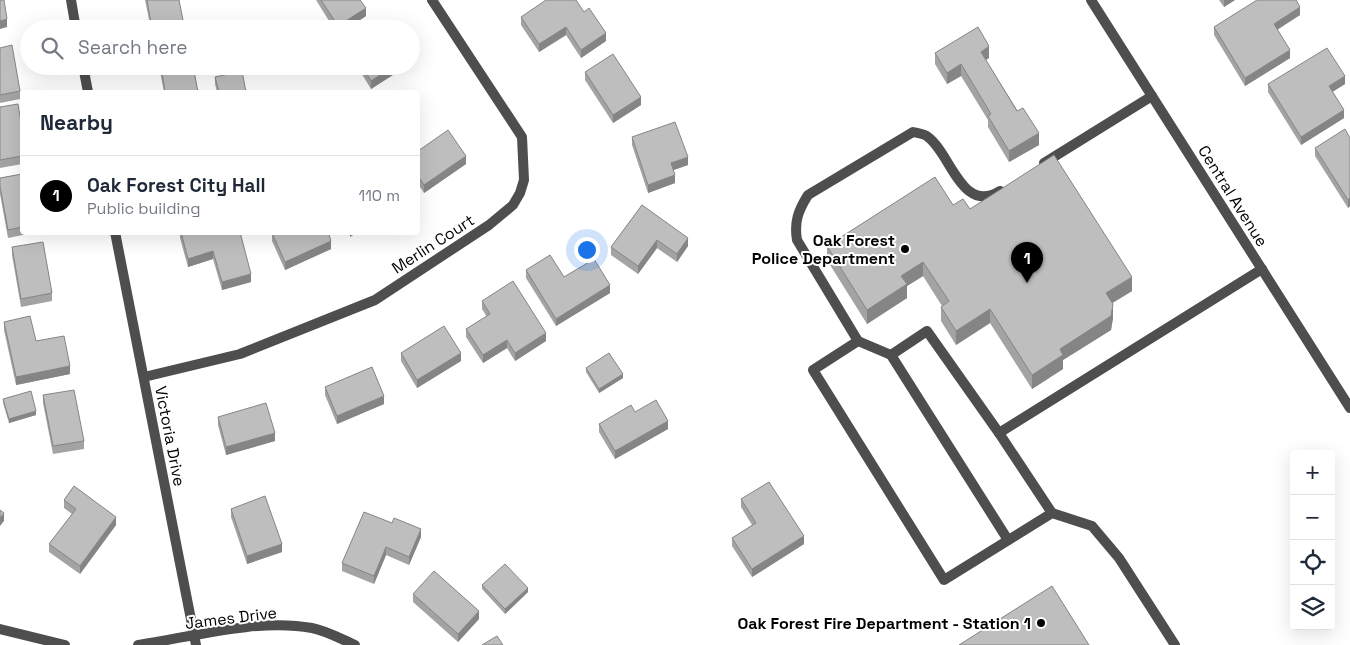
<!DOCTYPE html>
<meta charset="utf-8">
<style>
body{margin:0;font-family:"Space Grotesk",sans-serif;background:#f2f2f3;color:#1f2937}
.controls{position:absolute;right:15px;bottom:15px;display:grid;overflow:hidden;border-radius:5px;box-shadow:0 5px 20px #0002}
.controls button{width:45px;height:45px;display:grid;place-items:center;padding:0;border:0;border-bottom:1px solid #e0e1e3;background:#fff;color:#1f2937;font:25px sans-serif}
.you{position:absolute;left:586px;top:249px;width:18px;height:18px;margin:-12px;border:4px solid #fff;border-radius:50%;background:#1a73e8;box-shadow:0 0 0 8px #1a73e833}
.badge{display:grid;place-items:center;width:32px;height:32px;border-radius:50%;background:#000;color:#fff;font-size:16px;font-weight:700}
.pin{position:absolute;translate:-50% -41px;filter:drop-shadow(0 1px 2px #0008)}
.pin::after{content:'';position:absolute;top:26px;width:18px;height:15px;background:inherit;clip-path:polygon(0 0,100% 0,50% 100%)}
.list{margin:0;padding:0;list-style:none}
h2{display:flex;justify-content:space-between;align-items:center;height:65px;margin:0;padding:0 20px;font-size:21px}
h2 small{font-size:16px;font-weight:400;color:#747a83}
.list li{display:grid;grid-template-columns:32px 1fr auto;gap:15px;align-items:center;box-sizing:border-box;height:80px;padding:0 20px;border-top:1px solid #e0e1e3}
.list b{display:block;font-size:19px;white-space:nowrap}
.list p{margin:0;font-size:16px;white-space:nowrap;color:#747a83}
.list em{font-size:16px;font-style:normal;color:#747a83}
.icon{flex:none;width:28px;height:28px;fill:none;stroke:currentColor;stroke-width:2;stroke-linecap:round;stroke-linejoin:round}
.map{position:relative;flex:none;width:1350px;height:645px;overflow:hidden}
.search{position:absolute;background:#fff;box-shadow:0 5px 20px #0002;left:20px;top:20px;width:400px;height:55px;display:flex;align-items:center;gap:12px;box-sizing:border-box;padding:0 18px;border-radius:28px;color:#747a83;font-size:19px}
.panel{position:absolute;background:#fff;box-shadow:0 5px 20px #0002;left:20px;top:90px;width:400px;height:145px;border-radius:5px}
.map>svg:first-child{display:block}
</style>
<div class="map">
<svg width="1350" height="645" viewBox="0 0 1350 645">
<rect width="100%" height="100%" fill="#fff"/>
<g fill="none" stroke-linecap="round" stroke-linejoin="round">
<g stroke="#4e4e4e" stroke-width="10">
<path d="M 1044,163 L 1152,96"/>
<path d="M 1000,191 C 962,215 951,154 928,137 C 925,134 917,133 913,132 L 808,195 C 798,211 794,222 797,240 L 858,341 L 891,355 L 927,331 L 999,433 L 1262,269"/>
<path d="M 858,341 L 813,370 L 944,580 L 1052,513 L 1092,526 L 1119,558 L 1175,645"/>
<path d="M 891,355 L 1008,540"/>
<path d="M 999,433 L 1052,513"/>
</g>
<g stroke="#4e4e4e" stroke-width="10">
<path d="M 71,0 L 76,29"/>
<path d="M 83,66 L 88,92"/>
<path d="M 115,232 L 196,645"/>
<path d="M 144,377 L 240,354 L 375,300 L 489,225 L 513,205 L 520,193 L 524,180 L 522,137 L 432,0"/>
<path d="M 0,629 L 65,645"/>
<path d="M 138,645 C 192,637 258,618 312,628 C 327,631 341,639 355,645"/>
</g>
<path stroke="#4e4e4e" stroke-width="10" d="M 1091,0 L 1350,408"/>
</g>
<g fill="#a3a3a3">
<path d="M 145,0 L 179,0 L 184,29 L 151,29 Z"/>
<path d="M 316,0 L 360,0 L 366,16 L 346,29 L 334,29 Z"/>
<path d="M 1219,0 L 1235,0 L 1224,7 Z"/>
<path d="M 584,12 L 606,41 L 581,58 L 566,35 L 539,52 L 521,25 L 521,17 Z"/>
<path d="M 1300,15 L 1277,29 L 1290,58 L 1245,86 L 1214,35 L 1214,27 Z"/>
<path d="M 0,48 L 20,91 L 20,99 L 0,103 Z"/>
<path d="M 935,53 L 989,58 L 986,60 L 1039,145 L 1009,162 L 988,127 L 988,120 L 961,76 L 947,84 L 935,64 Z"/>
<path d="M 159,66 L 193,66 L 198,92 L 164,92 Z"/>
<path d="M 357,66 L 399,66 L 399,71 L 371,89 Z"/>
<path d="M 585,72 L 641,105 L 613,123 L 585,80 Z"/>
<path d="M 215,77 L 246,92 L 217,92 L 215,84 Z"/>
<path d="M 1268,84 L 1345,84 L 1332,92 L 1344,118 L 1301,145 L 1268,92 Z"/>
<path d="M 0,107 L 22,129 L 22,164 L 0,168 Z"/>
<path d="M 632,137 L 688,165 L 673,170 L 675,183 L 648,193 L 632,145 Z"/>
<path d="M 1350,138 L 1350,206 L 1348,208 L 1315,156 L 1315,148 Z"/>
<path d="M 418,151 L 466,164 L 424,193 L 418,184 Z"/>
<path d="M 22,174 L 22,232 L 38,232 L 8,238 L 0,194 L 0,178 Z"/>
<path d="M 642,205 L 688,246 L 677,262 L 657,248 L 638,274 L 611,255 L 611,247 Z"/>
<path d="M 953,205 L 970,209 L 1132,291 L 1112,303 L 1113,318 L 1111,330 L 1063,360 L 1063,369 L 1032,389 L 990,323 L 956,345 L 941,321 L 941,307 L 942,306 L 923,276 L 907,286 L 907,298 L 867,324 L 827,260 L 827,246 Z"/>
<path d="M 180,232 L 240,232 L 251,282 L 222,290 L 213,259 L 188,267 L 180,238 Z"/>
<path d="M 272,233 L 331,249 L 285,270 L 272,241 Z"/>
<path d="M 12,247 L 52,293 L 52,301 L 21,307 L 12,255 Z"/>
<path d="M 526,270 L 564,277 L 610,293 L 556,326 L 526,278 Z"/>
<path d="M 482,301 L 546,341 L 515,361 L 507,348 L 483,363 L 466,337 L 466,329 L 487,317 L 482,309 Z"/>
<path d="M 4,322 L 36,341 L 70,374 L 16,385 L 4,330 Z"/>
<path d="M 401,353 L 461,361 L 417,388 L 401,361 Z"/>
<path d="M 586,368 L 623,378 L 599,393 L 586,372 Z"/>
<path d="M 325,387 L 384,404 L 337,424 L 325,395 Z"/>
<path d="M 43,395 L 84,441 L 84,449 L 53,454 L 43,403 Z"/>
<path d="M 3,399 L 36,415 L 9,423 L 3,403 Z"/>
<path d="M 635,412 L 668,429 L 615,459 L 599,432 L 599,424 Z"/>
<path d="M 218,417 L 275,441 L 226,455 L 218,425 Z"/>
<path d="M 741,499 L 804,544 L 752,577 L 732,546 L 732,538 L 752,525 L 741,507 Z"/>
<path d="M 64,500 L 116,525 L 80,574 L 49,552 L 49,544 L 72,514 L 64,508 Z"/>
<path d="M 231,509 L 282,552 L 247,564 L 231,517 Z"/>
<path d="M 392,523 L 421,537 L 409,565 L 386,555 L 374,584 L 342,571 L 342,563 Z"/>
<path d="M 482,585 L 528,592 L 505,614 L 482,589 Z"/>
<path d="M 413,594 L 479,619 L 458,642 L 413,602 Z"/>
</g>
<g fill="#858585">
<path d="M 1224,0 L 1235,0 L 1224,7 Z"/>
<path d="M 1300,7 L 1300,15 L 1274,32 L 1274,24 Z"/>
<path d="M 366,8 L 366,16 L 346,29 L 338,29 L 338,26 Z"/>
<path d="M 7,19 L 7,27 L 0,29 L 0,21 Z"/>
<path d="M 566,27 L 566,35 L 539,52 L 539,44 Z"/>
<path d="M 606,33 L 606,41 L 581,58 L 581,50 Z"/>
<path d="M 989,46 L 989,58 L 981,63 L 981,52 Z"/>
<path d="M 1290,50 L 1290,58 L 1245,86 L 1245,78 Z"/>
<path d="M 961,64 L 961,76 L 947,84 L 947,73 Z"/>
<path d="M 394,66 L 399,66 L 399,71 L 371,89 L 371,81 Z"/>
<path d="M 1345,76 L 1345,84 L 1329,94 L 1329,86 Z"/>
<path d="M 641,97 L 641,105 L 613,123 L 613,115 Z"/>
<path d="M 1344,110 L 1344,118 L 1301,145 L 1301,137 Z"/>
<path d="M 1039,133 L 1039,145 L 1009,162 L 1009,151 Z"/>
<path d="M 466,156 L 466,164 L 424,193 L 424,185 Z"/>
<path d="M 688,157 L 688,165 L 671,171 L 671,163 Z"/>
<path d="M 675,175 L 675,183 L 648,193 L 648,185 Z"/>
<path d="M 1350,198 L 1350,206 L 1348,208 L 1348,200 Z"/>
<path d="M 350,232 L 358,232 L 350,237 Z"/>
<path d="M 688,238 L 688,246 L 677,262 L 677,254 Z"/>
<path d="M 657,240 L 657,248 L 638,274 L 638,266 Z"/>
<path d="M 331,241 L 331,249 L 285,270 L 285,262 Z"/>
<path d="M 213,251 L 213,259 L 188,267 L 188,259 Z"/>
<path d="M 923,262 L 923,276 L 907,286 L 907,298 L 867,324 L 867,310 L 901,276 Z"/>
<path d="M 251,274 L 251,282 L 222,290 L 222,282 Z"/>
<path d="M 1132,277 L 1132,291 L 1106,307 L 1106,293 Z"/>
<path d="M 610,285 L 610,293 L 556,326 L 556,319 Z"/>
<path d="M 1113,304 L 1113,318 L 1111,330 L 1063,360 L 1063,369 L 1032,389 L 1032,375 L 1060,349 Z"/>
<path d="M 990,309 L 990,323 L 956,345 L 956,331 Z"/>
<path d="M 546,333 L 546,341 L 515,361 L 515,353 Z"/>
<path d="M 507,340 L 507,348 L 483,363 L 483,355 Z"/>
<path d="M 461,353 L 461,361 L 417,388 L 417,380 Z"/>
<path d="M 70,366 L 70,374 L 16,385 L 16,377 Z"/>
<path d="M 623,374 L 623,378 L 599,393 L 599,389 Z"/>
<path d="M 384,396 L 384,404 L 337,424 L 337,416 Z"/>
<path d="M 36,411 L 36,415 L 9,423 L 9,419 Z"/>
<path d="M 668,421 L 668,429 L 615,459 L 615,451 Z"/>
<path d="M 275,433 L 275,441 L 226,455 L 226,447 Z"/>
<path d="M 4,513 L 4,521 L 0,526 L 0,518 Z"/>
<path d="M 116,517 L 116,525 L 80,574 L 80,566 Z"/>
<path d="M 421,529 L 421,537 L 409,565 L 409,557 Z"/>
<path d="M 804,536 L 804,544 L 752,577 L 752,569 Z"/>
<path d="M 282,544 L 282,552 L 247,564 L 247,556 Z"/>
<path d="M 386,547 L 386,555 L 374,584 L 374,576 Z"/>
<path d="M 528,588 L 528,592 L 505,614 L 505,609 Z"/>
<path d="M 479,611 L 479,619 L 458,642 L 458,634 Z"/>
</g>
<g fill="#bebebe" stroke="#858585">
<path d="M 0,0 L 4,0 L 7,19 L 0,21 Z"/>
<path d="M 147,0 L 179,0 L 184,25 L 166,29 L 152,29 Z"/>
<path d="M 321,0 L 360,0 L 366,8 L 338,26 Z"/>
<path d="M 546,0 L 576,0 L 584,12 L 589,8 L 606,33 L 581,50 L 566,27 L 539,44 L 521,17 Z"/>
<path d="M 1257,0 L 1296,0 L 1300,7 L 1274,24 L 1290,50 L 1245,78 L 1214,27 Z"/>
<path d="M 373,21 L 378,29 L 360,29 Z"/>
<path d="M 978,27 L 989,46 L 981,52 L 1017,111 L 1023,108 L 1039,133 L 1009,151 L 988,116 L 991,114 L 961,64 L 947,73 L 935,53 Z"/>
<path d="M 12,45 L 20,91 L 0,95 L 0,48 Z"/>
<path d="M 1327,48 L 1345,76 L 1329,86 L 1344,110 L 1301,137 L 1268,84 Z"/>
<path d="M 613,54 L 641,97 L 613,115 L 585,72 Z"/>
<path d="M 161,66 L 193,66 L 198,92 L 165,92 Z"/>
<path d="M 362,66 L 394,66 L 371,81 Z"/>
<path d="M 242,71 L 246,92 L 219,92 L 215,77 Z"/>
<path d="M 18,104 L 22,129 L 22,156 L 0,160 L 0,107 Z"/>
<path d="M 675,122 L 688,157 L 671,163 L 675,175 L 648,185 L 632,137 Z"/>
<path d="M 1345,129 L 1350,138 L 1350,198 L 1348,200 L 1315,148 Z"/>
<path d="M 448,130 L 466,156 L 424,185 L 418,176 L 418,151 Z"/>
<path d="M 1054,155 L 1132,277 L 1106,293 L 1113,304 L 1111,316 L 1060,349 L 1063,355 L 1032,375 L 990,309 L 956,331 L 941,307 L 949,301 L 923,262 L 901,276 L 907,284 L 867,310 L 827,246 L 935,177 L 953,205 L 963,199 L 970,209 Z"/>
<path d="M 22,174 L 22,227 L 8,230 L 0,186 L 0,178 Z"/>
<path d="M 642,205 L 688,238 L 677,254 L 657,240 L 638,266 L 611,247 Z"/>
<path d="M 181,232 L 240,232 L 251,274 L 222,282 L 213,251 L 188,259 Z"/>
<path d="M 274,232 L 328,232 L 331,241 L 285,262 L 272,233 Z"/>
<path d="M 43,242 L 52,293 L 21,299 L 12,247 Z"/>
<path d="M 550,255 L 564,277 L 594,259 L 610,285 L 556,319 L 526,270 Z"/>
<path d="M 513,281 L 546,333 L 515,353 L 507,340 L 483,355 L 466,329 L 490,314 L 482,301 Z"/>
<path d="M 30,316 L 36,341 L 64,336 L 70,366 L 16,377 L 4,322 Z"/>
<path d="M 444,326 L 461,353 L 417,380 L 401,353 Z"/>
<path d="M 609,353 L 623,374 L 599,389 L 586,368 Z"/>
<path d="M 372,367 L 384,396 L 337,416 L 325,387 Z"/>
<path d="M 74,390 L 84,441 L 53,446 L 43,395 Z"/>
<path d="M 31,391 L 36,411 L 9,419 L 3,399 Z"/>
<path d="M 656,400 L 668,421 L 615,451 L 599,424 L 631,405 L 635,412 Z"/>
<path d="M 266,403 L 275,433 L 226,447 L 218,417 Z"/>
<path d="M 769,482 L 804,536 L 752,569 L 732,538 L 756,523 L 741,499 Z"/>
<path d="M 74,486 L 116,517 L 80,566 L 49,544 L 76,509 L 64,500 Z"/>
<path d="M 265,496 L 282,544 L 247,556 L 231,509 Z"/>
<path d="M 0,510 L 4,513 L 0,518 Z"/>
<path d="M 364,512 L 392,523 L 394,518 L 421,529 L 409,557 L 386,547 L 374,576 L 342,563 Z"/>
<path d="M 505,564 L 528,588 L 505,609 L 482,585 Z"/>
<path d="M 434,571 L 479,611 L 458,634 L 413,594 Z"/>
<path d="M 1052,586 L 1089,645 L 959,645 Z"/>
<path d="M 497,636 L 503,645 L 482,645 Z"/>
</g>
<g fill="#000" stroke="#fff" stroke-width="2">
<circle cx="905" cy="249" r="5"/>
<circle cx="1041" cy="623" r="5"/>
</g>
<g text-anchor="middle" dominant-baseline="central" stroke-width="4" stroke-linejoin="round" paint-order="stroke">
<g font-size="16" fill="#000" stroke="#fff">
<text transform="translate(1233 196) rotate(58)">Central Avenue</text>
<text transform="translate(433 244) rotate(-33)">Merlin Court</text>
<text transform="translate(170 436) rotate(79)">Victoria Drive</text>
<text transform="translate(231 618) rotate(-7)">James Drive</text>
</g>
<g font-size="16" font-weight="bold" fill="#000" stroke="#fff" text-anchor="end">
<text x="895" y="240">Oak Forest<tspan x="895" dy="18">Police Department</tspan></text>
<text x="1031" y="623">Oak Forest Fire Department - Station 1</text>
</g>
</g>
</svg>
<div class="controls">
<button>+</button>
<button>−</button>
<button><svg class="icon" aria-label="locate" viewBox="0 0 24 24"><circle cx="12" cy="12" r="6"/><path d="M12 2v4M12 18v4M2 12h4M18 12h4"/></svg></button>
<button><svg class="icon" aria-label="layers" viewBox="0 0 24 24"><path d="M12 4l9 5-9 5-9-5zM3 14l9 5 9-5"/></svg></button>
</div>
<div class="you"></div>
<div class="pin badge" style="left:1027px;top:283px">1</div>
<div class="search"><svg class="icon" aria-label="search" viewBox="0 0 24 24"><circle cx="10" cy="10" r="6"/><path d="M15 15l6 6"/></svg>Search here</div>
<section class="panel">
<h2>Nearby<small></small></h2>
<ul class="list">
<li><span class="badge">1</span><div><b>Oak Forest City Hall</b><p>Public building</p></div><em>110 m</em></li>
</ul>
</section>
</div>
